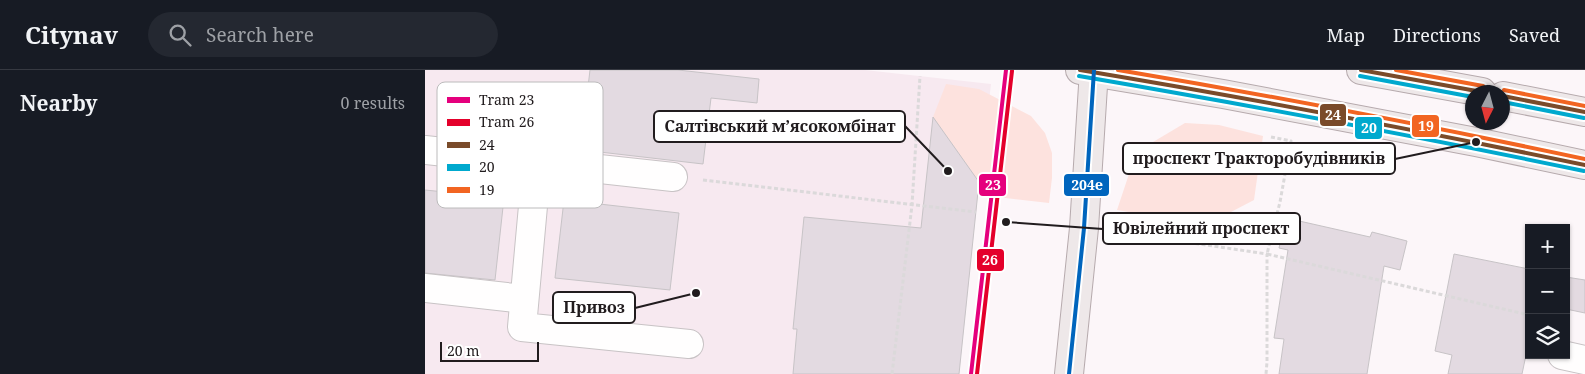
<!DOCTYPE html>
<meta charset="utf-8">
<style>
body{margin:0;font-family:"Noto Serif",serif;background:#242831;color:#f1f3f6}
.controls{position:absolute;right:15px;bottom:15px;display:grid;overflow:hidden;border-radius:0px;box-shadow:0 1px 4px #0004}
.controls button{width:45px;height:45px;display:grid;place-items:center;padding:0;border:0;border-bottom:1px solid #363941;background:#171b24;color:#f1f3f6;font:25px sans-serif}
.compass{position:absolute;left:1040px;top:15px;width:45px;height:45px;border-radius:50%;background:#171b24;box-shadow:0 1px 4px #0004;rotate:186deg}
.scale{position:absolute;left:15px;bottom:12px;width:99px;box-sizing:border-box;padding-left:5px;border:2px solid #211c1e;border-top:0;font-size:14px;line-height:18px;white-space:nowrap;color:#211c1e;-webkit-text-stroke:4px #fff;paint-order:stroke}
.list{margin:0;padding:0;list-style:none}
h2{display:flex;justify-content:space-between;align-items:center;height:65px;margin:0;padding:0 20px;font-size:21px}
h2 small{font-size:16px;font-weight:400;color:#9ea1a6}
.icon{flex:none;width:28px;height:28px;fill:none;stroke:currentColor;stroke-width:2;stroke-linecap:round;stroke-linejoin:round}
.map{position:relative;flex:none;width:1160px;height:304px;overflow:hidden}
header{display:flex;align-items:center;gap:30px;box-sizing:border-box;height:70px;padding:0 25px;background:#171b24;border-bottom:1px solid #363941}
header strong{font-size:24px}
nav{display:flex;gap:28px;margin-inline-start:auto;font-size:18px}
.search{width:350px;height:45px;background:#242831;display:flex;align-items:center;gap:12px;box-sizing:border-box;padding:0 18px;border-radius:28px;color:#9ea1a6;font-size:19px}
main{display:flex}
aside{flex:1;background:#171b24}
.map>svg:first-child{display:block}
</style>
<header>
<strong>Citynav</strong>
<div class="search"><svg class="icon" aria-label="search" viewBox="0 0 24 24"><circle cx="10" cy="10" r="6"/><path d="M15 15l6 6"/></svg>Search here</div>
<nav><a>Map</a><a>Directions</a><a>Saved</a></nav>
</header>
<main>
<aside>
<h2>Nearby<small>0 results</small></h2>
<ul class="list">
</ul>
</aside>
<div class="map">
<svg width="1160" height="304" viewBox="0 0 1160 304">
<rect width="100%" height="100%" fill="#fcf6f9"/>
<path fill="#f7e9f0" d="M 0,0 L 440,0 L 566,14 L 551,142 L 534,304 L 0,304 Z"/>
<g fill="#fde2de">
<path d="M 521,14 L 554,19 L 606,46 L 620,63 L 627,83 L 627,108 L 624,133 L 564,126 L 508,47 Z"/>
<path d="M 760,53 L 794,55 L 838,66 L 829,130 L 781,155 L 692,140 L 706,98 L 723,75 Z"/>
</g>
<g fill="#e3dae1" stroke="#c7c3c6">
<path d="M 165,0 L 253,0 L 334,9 L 332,33 L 286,28 L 278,94 L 149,79 L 153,50 L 159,51 Z"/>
<path d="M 508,47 L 554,112 L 534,304 L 368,304 L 372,259 L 368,259 L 379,147 L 496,158 Z"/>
<path d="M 0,120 L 79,128 L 70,210 L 0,203 Z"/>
<path d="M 139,130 L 254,143 L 245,220 L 130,208 Z"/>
<path d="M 861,148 L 945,167 L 947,162 L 982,171 L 975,200 L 959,196 L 942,304 L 854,304 L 859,269 L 849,268 L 863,180 L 854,178 Z"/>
<path d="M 1029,184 L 1104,199 L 1104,271 L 1097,304 L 1023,304 L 1027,285 L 1010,281 Z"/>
<path d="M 1141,207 L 1160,210 L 1160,243 L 1141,239 Z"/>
</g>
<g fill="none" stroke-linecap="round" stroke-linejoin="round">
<g stroke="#c8c3c5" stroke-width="30">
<g id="minor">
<path d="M 0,80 L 248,107"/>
<path d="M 112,92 L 97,257 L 264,274"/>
<path d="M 0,218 L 99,229"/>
<path d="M 1137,285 L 1160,290"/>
</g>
</g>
<g stroke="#b6aaad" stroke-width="30">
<g id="major">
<path d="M 655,0 L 798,24 L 1051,72 L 1160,95"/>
<path d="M 936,0 L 1057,22"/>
<path d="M 1078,26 L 1160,42"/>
<path d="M 644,304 L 659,158 L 669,0"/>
</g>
</g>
<g stroke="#dbd9da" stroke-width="3" stroke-dasharray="4 2.5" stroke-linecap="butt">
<path d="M 846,67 L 866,71 L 855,132 L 842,184 L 1104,245"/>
<path d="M 278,110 L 551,142"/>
<path d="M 693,162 L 842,184 L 842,292 L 841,304"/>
<path d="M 467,304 L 487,135 L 495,6"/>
</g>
<use href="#minor" stroke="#fffefe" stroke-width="28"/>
<use href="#major" stroke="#eee8e9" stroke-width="28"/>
<g stroke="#fff" stroke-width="8">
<g id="bus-1">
<path d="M 655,0 C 824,28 992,60 1160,95"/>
<path d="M 936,0 L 1057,22"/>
<path d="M 1078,26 L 1160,42"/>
</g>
</g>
<g stroke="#fff" stroke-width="8">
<g id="bus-2">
<path d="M 654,6 C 823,35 991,66 1159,101"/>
<path d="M 935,6 L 1048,27"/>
<path d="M 1078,32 L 1159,48"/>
</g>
</g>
<g stroke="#fff" stroke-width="8">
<g id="bus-3">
<path d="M 693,0 C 849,26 1005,56 1160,89"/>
<path d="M 971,0 L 1058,16"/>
<path d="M 1079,20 L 1160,36"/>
</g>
</g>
<g stroke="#fff" stroke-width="8">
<path id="bus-4" d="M 644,304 L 659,158 L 669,0"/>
</g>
<use href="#bus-1" stroke="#7a4b2a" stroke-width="4"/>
<use href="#bus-2" stroke="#00a9ce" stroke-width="4"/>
<use href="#bus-3" stroke="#f26522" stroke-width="4"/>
<use href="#bus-4" stroke="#0065bd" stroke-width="4"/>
<g stroke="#fff" stroke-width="8">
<path id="tram-1" d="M 546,304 L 581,0"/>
</g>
<g stroke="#fff" stroke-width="8">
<path id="tram-2" d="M 552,304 L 587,1"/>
</g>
<use href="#tram-1" stroke="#e5007d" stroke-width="4"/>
<use href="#tram-2" stroke="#e4002b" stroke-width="4"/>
</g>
<rect x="12" y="12" width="166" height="126" rx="8" fill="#fff" stroke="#bcbbbc" stroke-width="1"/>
<rect x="22" y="27" width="23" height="6" fill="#e5007d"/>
<rect x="22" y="49" width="23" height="7" fill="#e4002b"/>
<rect x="22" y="72" width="23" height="6" fill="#7a4b2a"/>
<rect x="22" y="94" width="23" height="7" fill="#00a9ce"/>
<rect x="22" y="117" width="23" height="6" fill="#f26522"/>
<g font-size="14" fill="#211c1e">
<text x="54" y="35">Tram 23</text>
<text x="54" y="57">Tram 26</text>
<text x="54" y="80">24</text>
<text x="54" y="102">20</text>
<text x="54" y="125">19</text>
</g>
<path fill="none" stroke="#211c1e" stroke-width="2" d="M523 101L480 56M1051 72L970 89M581 152L678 159M271 223L210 238"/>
<g fill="#211c1e" stroke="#fff" stroke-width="2">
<circle cx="523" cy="101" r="5"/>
<circle cx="1051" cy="72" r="5"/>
<circle cx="581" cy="152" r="5"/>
<circle cx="271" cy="223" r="5"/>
</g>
<g fill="#fff" stroke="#211c1e" stroke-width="2">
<rect x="229" y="41" width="251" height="31" rx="5"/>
<rect x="698" y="73" width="272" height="31" rx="5"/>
<rect x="678" y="143" width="197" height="31" rx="5"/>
<rect x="128" y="222" width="82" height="31" rx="5"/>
</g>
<g font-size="16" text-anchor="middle" font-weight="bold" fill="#211c1e">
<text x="355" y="62">Салтівський мʼясокомбінат</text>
<text x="834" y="94">проспект Тракторобудівників</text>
<text x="776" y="164">Ювілейний проспект</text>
<text x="169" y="243">Привоз</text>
</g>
<g stroke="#fff" stroke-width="2">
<rect x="894" y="33" width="28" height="24" rx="5" fill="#7a4b2a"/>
<rect x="986" y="44" width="29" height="24" rx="5" fill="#f26522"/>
<rect x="929" y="46" width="29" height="24" rx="5" fill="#00a9ce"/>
<rect x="553" y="103" width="29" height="24" rx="5" fill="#e5007d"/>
<rect x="638" y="103" width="47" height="24" rx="5" fill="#0065bd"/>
<rect x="551" y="178" width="29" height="24" rx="5" fill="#e4002b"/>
</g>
<g font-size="14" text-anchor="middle" font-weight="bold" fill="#fff">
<text x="908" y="50">24</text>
<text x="1001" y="61">19</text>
<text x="944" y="63">20</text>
<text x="568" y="120">23</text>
<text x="662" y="120">204е</text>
<text x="565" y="195">26</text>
</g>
</svg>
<div class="controls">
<button>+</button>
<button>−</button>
<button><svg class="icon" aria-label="layers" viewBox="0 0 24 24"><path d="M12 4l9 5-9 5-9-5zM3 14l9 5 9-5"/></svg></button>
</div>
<svg class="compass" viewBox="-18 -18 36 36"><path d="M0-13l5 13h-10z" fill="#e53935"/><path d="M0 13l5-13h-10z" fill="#9ea1a6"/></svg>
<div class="scale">20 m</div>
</div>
</main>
